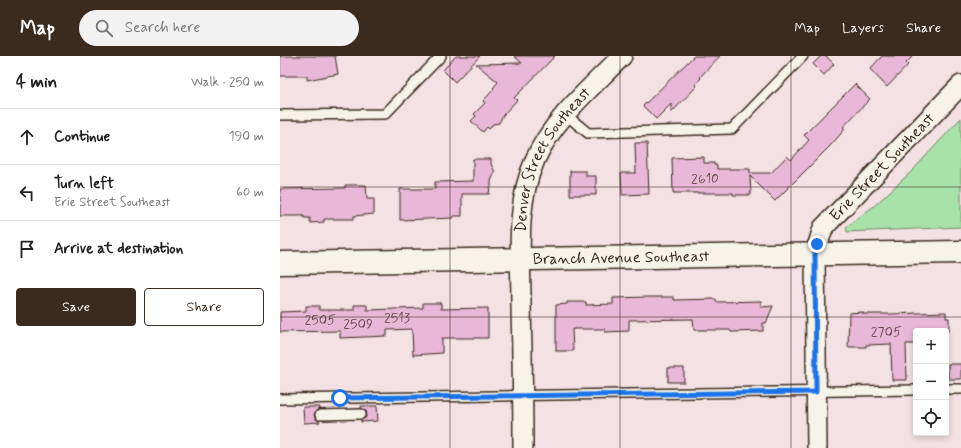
<!DOCTYPE html>
<meta charset="utf-8">
<style>
body{margin:0;font-family:Mynerve,sans-serif;background:#f2f2f2;color:#222}
.controls{position:absolute;right:12px;bottom:12px;display:grid;overflow:hidden;border-radius:4px;box-shadow:0 2px 6px #0003}
.controls button{width:36px;height:36px;display:grid;place-items:center;padding:0;border:0;border-bottom:1px solid #e0e0e0;background:#fff;color:#222;font:20px sans-serif}
.stop{position:absolute;width:12px;height:12px;margin:-9px;border:3px solid #1a73e8;border-radius:50%;background:#fff}
.stop.end{background:#1a73e8;border-color:#fff;box-shadow:0 1px 4px #0008}
.list{margin:0;padding:0;list-style:none}
h2{display:flex;justify-content:space-between;align-items:center;height:52px;margin:0;padding:0 16px;font-size:17px}
h2 small{font-size:13px;font-weight:400;color:#767676}
.list li{display:grid;grid-template-columns:26px 1fr auto;gap:12px;align-items:center;box-sizing:border-box;height:56px;padding:0 16px;border-top:1px solid #e0e0e0}
.list b{display:block;font-size:15px;white-space:nowrap}
.list p{margin:0;font-size:13px;white-space:nowrap;color:#767676}
.list em{font-size:13px;font-style:normal;color:#767676}
.actions{display:flex;gap:8px;padding:12px 16px}
.actions a{flex:1;padding:9px 0;border:1px solid #3b2a1e;border-radius:4px;text-align:center;font-size:14px;color:#3b2a1e}
.actions .main{background:#3b2a1e;color:#fff}
.icon{flex:none;width:22px;height:22px;fill:none;stroke:currentColor;stroke-width:2;stroke-linecap:round;stroke-linejoin:round}
.map{position:relative;flex:none;width:681px;height:392px;overflow:hidden}
header{display:flex;align-items:center;gap:24px;box-sizing:border-box;height:56px;padding:0 20px;background:#3b2a1e;color:#fff}
header strong{font-size:19px}
nav{display:flex;gap:22px;margin-inline-start:auto;font-size:14px}
.search{width:280px;height:36px;background:#f2f2f2;display:flex;align-items:center;gap:10px;box-sizing:border-box;padding:0 14px;border-radius:22px;color:#767676;font-size:15px}
main{display:flex}
aside{flex:1;background:#fff}
.map>svg:first-child{display:block}
</style>
<header>
<strong>Map</strong>
<div class="search"><svg class="icon" aria-label="search" viewBox="0 0 24 24"><circle cx="10" cy="10" r="6"/><path d="M15 15l6 6"/></svg>Search here</div>
<nav><a>Map</a><a>Layers</a><a>Share</a></nav>
</header>
<main>
<aside>
<h2>4 min<small>Walk · 250 m</small></h2>
<ul class="list">
<li><svg class="icon" aria-label="ahead" viewBox="0 0 24 24"><path d="M12 20V5M6 11l6-6 6 6"/></svg><div><b>Continue</b></div><em>190 m</em></li>
<li><svg class="icon" aria-label="left" viewBox="0 0 24 24"><path d="M17 20v-9H6M10 6l-5 5 5 5"/></svg><div><b>Turn left</b><p>Erie Street Southeast</p></div><em>60 m</em></li>
<li><svg class="icon" aria-label="arrive" viewBox="0 0 24 24"><path d="M6 21V4h12l-3 4 3 4H6"/></svg><div><b>Arrive at destination</b></div></li>
</ul>
<div class="actions"><a class="main">Save</a><a>Share</a></div>
</aside>
<div class="map">
<svg width="681" height="392" viewBox="0 0 681 392">
<rect width="100%" height="100%" fill="#f3e1e3"/>
<filter id="ink" filterUnits="userSpaceOnUse"><feTurbulence type="fractalNoise" baseFrequency=".025" numOctaves="2"/><feDisplacementMap in="SourceGraphic" scale="8" xChannelSelector="R" yChannelSelector="G"/><feConvolveMatrix kernelMatrix="1 2 1 2 8 2 1 2 1" color-interpolation-filters="sRGB"/></filter>
<g filter="url(#ink)">
<path fill="#a7e2a9" stroke="#718664" d="M 681,62 L 681,171 L 567,176 L 566,171 L 594,150 L 632,115 Z"/>
<g fill="#e9b7d7" stroke="#3b2a1e">
<path d="M 0,0 L 55,0 L 58,18 L 27,24 L 27,20 L 0,20 Z"/>
<path d="M 176,0 L 200,0 L 175,26 L 163,14 Z"/>
<path d="M 234,0 L 275,0 L 234,42 L 237,44 L 223,59 L 219,67 L 213,68 L 209,73 L 207,71 L 203,76 L 191,65 L 196,60 L 194,58 L 205,47 L 203,45 L 214,33 L 213,32 L 218,26 L 196,8 L 242,7 Z"/>
<path d="M 414,0 L 440,0 L 420,21 L 421,22 L 415,29 L 417,30 L 391,57 L 391,48 L 376,63 L 363,50 Z"/>
<path d="M 541,0 L 546,0 L 554,8 L 544,19 L 533,8 Z"/>
<path d="M 602,0 L 633,0 L 626,7 L 628,9 L 607,31 L 590,13 Z"/>
<path d="M 575,28 L 590,43 L 563,71 L 565,73 L 550,90 L 495,145 L 470,120 L 471,139 L 453,139 L 453,137 L 393,137 L 392,102 L 424,101 L 424,107 L 434,107 L 434,109 L 437,109 L 437,113 L 470,113 L 470,117 L 491,117 L 507,100 L 511,104 L 529,84 L 524,79 Z"/>
<path d="M 355,87 L 367,87 L 369,138 L 342,139 L 341,117 L 356,117 Z"/>
<path d="M 193,103 L 211,103 L 211,108 L 215,116 L 211,125 L 211,131 L 210,131 L 209,138 L 182,138 L 182,160 L 173,160 L 173,162 L 120,164 L 120,133 L 155,133 L 155,126 L 193,125 Z"/>
<path d="M 290,115 L 306,115 L 306,120 L 316,120 L 316,139 L 290,139 Z"/>
<path d="M 65,129 L 86,129 L 87,143 L 94,143 L 94,158 L 74,160 L 74,163 L 44,163 L 44,166 L 30,167 L 30,162 L 24,162 L 24,160 L 0,160 L 0,133 L 65,132 Z"/>
<path d="M 368,241 L 394,241 L 394,244 L 436,243 L 436,246 L 481,245 L 481,251 L 493,250 L 486,267 L 483,267 L 483,275 L 451,276 L 450,274 L 414,274 L 413,263 L 349,264 L 349,275 L 325,276 L 325,273 L 292,273 L 293,295 L 276,295 L 276,249 L 287,248 L 287,246 L 306,246 L 306,249 L 333,248 L 333,242 Z"/>
<path d="M 143,247 L 161,247 L 161,253 L 208,252 L 208,282 L 162,282 L 162,297 L 133,299 L 132,273 L 107,274 L 107,280 L 60,282 L 60,275 L 0,276 L 0,256 L 25,255 L 26,255 L 26,250 L 39,250 L 39,254 L 74,254 L 74,249 L 87,249 L 87,254 L 143,252 Z"/>
<path d="M 583,256 L 583,258 L 610,258 L 666,256 L 666,262 L 669,262 L 669,275 L 636,275 L 636,288 L 626,288 L 627,324 L 612,324 L 611,288 L 586,289 L 586,291 L 568,291 L 569,257 Z"/>
<rect x="668" y="308" width="13" height="15"/>
<rect x="388" y="312" width="16" height="14"/>
<path d="M 81,350 L 97,350 L 98,365 L 81,366 L 81,364 L 86,361 L 87,358 L 86,355 L 81,352 Z"/>
<path d="M 23,351 L 40,351 L 40,353 L 37,354 L 34,359 L 35,362 L 40,366 L 24,367 Z"/>
</g>
<g fill="none" stroke-linecap="round" stroke-linejoin="round">
<g stroke="#3b2a1e" stroke-width="12">
<g id="lane">
<path d="M 285,58 L 308,77 L 452,73 L 523,0"/>
<path d="M 0,59 L 105,58 L 161,0"/>
<path d="M 666,333 L 681,333"/>
<path d="M 0,343 L 636,334"/>
<path d="M 40,359 L 81,358"/>
</g>
</g>
<g stroke="#3b2a1e" stroke-width="22">
<g id="street">
<path id="s1" d="M 243,392 C 243,344 242,295 241,247 C 241,199 235,149 255,104 C 273,63 311,32 342,0"/>
<path id="s2" d="M 537,392 L 535,198 L 543,172 L 681,29"/>
</g>
</g>
<g stroke="#3b2a1e" stroke-width="25">
<g id="highway">
<path id="s3" d="M 0,207 L 681,196"/>
</g>
</g>
<use href="#lane" stroke="#f7f3e8" stroke-width="9"/>
<use href="#street" stroke="#f7f3e8" stroke-width="19"/>
<use href="#highway" stroke="#f7f3e8" stroke-width="22"/>
</g>
</g>
<g fill="none" stroke-linecap="round" stroke-linejoin="round" filter="url(#ink)">
<path stroke="#1a73e8" stroke-width="5" d="M 60,342 L 536,336 L 535,198 L 537,188"/>
</g>
<path fill="none" stroke="#3b2a1e" stroke-width="1" stroke-opacity="0.55" d="M 170,0 L 170,392M 340,0 L 340,392M 511,0 L 511,392M 0,131 L 681,131M 0,261 L 681,261"/>
<g text-anchor="middle" dominant-baseline="central" stroke-width="3" stroke-linejoin="round" paint-order="stroke">
<g font-size="14" fill="#664d4c">
<text x="425" y="123">2610</text>
<text x="117" y="262">2513</text>
<text x="40" y="264">2505</text>
<text x="78" y="268">2509</text>
<text x="606" y="276">2705</text>
</g>
<g font-size="16" fill="#3b2a1e" stroke="#f7f3e8">
<text stroke="none"><textPath href="#s1" startOffset="297">Denver Street Southeast</textPath></text>
<text stroke="none"><textPath href="#s2" startOffset="306">Erie Street Southeast</textPath></text>
<text stroke="none"><textPath href="#s3" startOffset="341">Branch Avenue Southeast</textPath></text>
</g>
</g>
</svg>
<div class="controls">
<button>+</button>
<button>−</button>
<button><svg class="icon" aria-label="locate" viewBox="0 0 24 24"><circle cx="12" cy="12" r="6"/><path d="M12 2v4M12 18v4M2 12h4M18 12h4"/></svg></button>
</div>
<div class="stop" style="left:60px;top:342px"></div>
<div class="stop end" style="left:537px;top:188px"></div>
</div>
</main>
